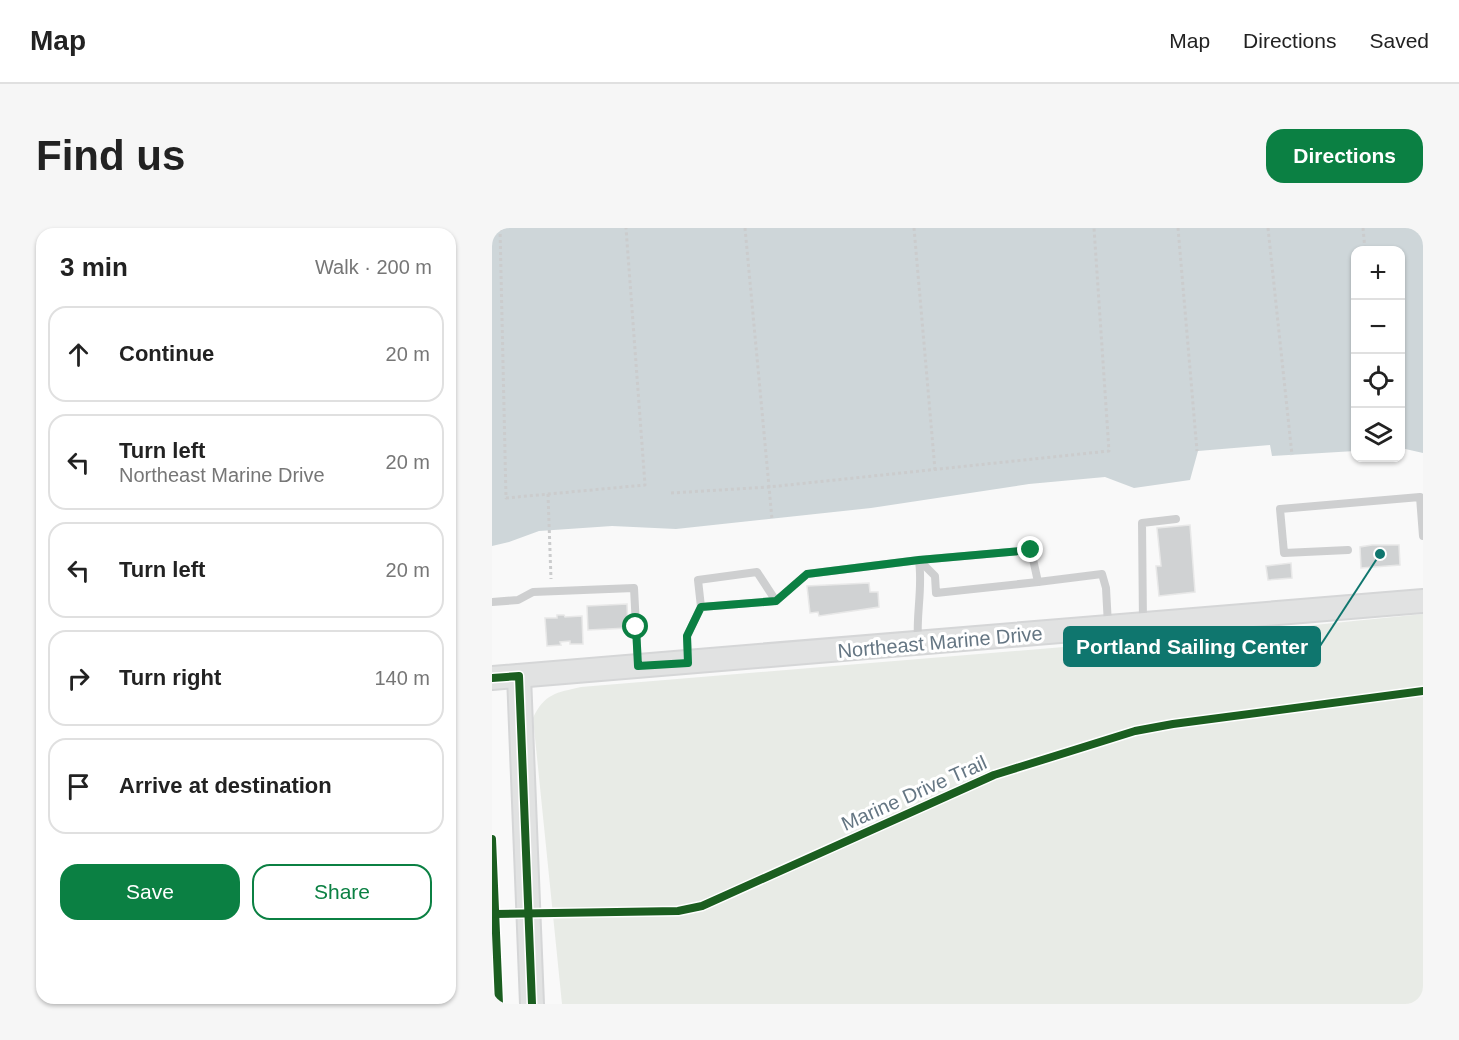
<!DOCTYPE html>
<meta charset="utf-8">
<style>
body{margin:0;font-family:Helvetica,sans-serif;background:#f6f6f6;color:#222}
.controls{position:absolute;right:18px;top:18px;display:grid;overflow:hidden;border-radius:12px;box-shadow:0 2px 4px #0004}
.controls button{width:54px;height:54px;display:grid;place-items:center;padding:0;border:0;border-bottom:2px solid #e0e0e0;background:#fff;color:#222;font:30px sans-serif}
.stop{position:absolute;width:18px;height:18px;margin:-14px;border:4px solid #0b8043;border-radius:50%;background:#fff}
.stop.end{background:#0b8043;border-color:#fff;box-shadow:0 2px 6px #0008}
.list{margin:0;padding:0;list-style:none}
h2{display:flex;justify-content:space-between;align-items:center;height:78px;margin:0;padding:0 24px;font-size:26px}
h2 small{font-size:20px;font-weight:400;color:#767676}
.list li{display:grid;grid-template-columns:39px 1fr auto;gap:18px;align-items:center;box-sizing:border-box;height:96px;margin:0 12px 12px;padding:0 12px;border:2px solid #e0e0e0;border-radius:18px}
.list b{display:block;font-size:22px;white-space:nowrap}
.list p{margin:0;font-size:20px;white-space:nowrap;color:#767676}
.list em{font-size:20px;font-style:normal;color:#767676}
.actions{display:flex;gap:12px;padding:18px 24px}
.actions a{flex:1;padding:14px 0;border:2px solid #0b8043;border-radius:18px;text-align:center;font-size:21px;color:#0b8043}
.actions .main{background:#0b8043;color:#fff}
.icon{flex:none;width:33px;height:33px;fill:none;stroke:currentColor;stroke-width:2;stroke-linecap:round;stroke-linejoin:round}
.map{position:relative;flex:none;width:931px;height:776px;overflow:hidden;border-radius:18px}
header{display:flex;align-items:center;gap:36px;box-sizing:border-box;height:84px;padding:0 30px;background:#fff;border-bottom:2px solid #e0e0e0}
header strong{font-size:28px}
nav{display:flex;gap:33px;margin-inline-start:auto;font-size:21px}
.intro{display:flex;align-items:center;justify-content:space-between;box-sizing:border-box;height:144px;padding:0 36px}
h1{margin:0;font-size:42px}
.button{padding:15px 27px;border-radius:18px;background:#0b8043;color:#fff;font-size:21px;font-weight:700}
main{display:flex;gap:36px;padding:0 36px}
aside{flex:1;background:#fff;border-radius:18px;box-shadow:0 2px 4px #0004}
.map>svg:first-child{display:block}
</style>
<header>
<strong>Map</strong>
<nav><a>Map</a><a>Directions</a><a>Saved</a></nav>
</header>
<div class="intro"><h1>Find us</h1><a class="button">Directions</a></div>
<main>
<aside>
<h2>3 min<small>Walk · 200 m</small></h2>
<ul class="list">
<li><svg class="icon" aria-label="ahead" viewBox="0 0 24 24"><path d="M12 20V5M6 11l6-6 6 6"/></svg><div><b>Continue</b></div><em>20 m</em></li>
<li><svg class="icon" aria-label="left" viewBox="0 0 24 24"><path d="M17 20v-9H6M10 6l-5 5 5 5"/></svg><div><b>Turn left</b><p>Northeast Marine Drive</p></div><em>20 m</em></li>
<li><svg class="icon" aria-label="left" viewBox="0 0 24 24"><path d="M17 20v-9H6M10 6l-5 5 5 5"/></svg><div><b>Turn left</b></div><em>20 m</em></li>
<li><svg class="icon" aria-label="right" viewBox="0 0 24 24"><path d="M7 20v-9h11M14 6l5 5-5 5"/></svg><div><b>Turn right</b></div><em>140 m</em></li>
<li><svg class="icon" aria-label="arrive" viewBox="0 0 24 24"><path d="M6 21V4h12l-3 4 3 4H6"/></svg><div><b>Arrive at destination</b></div></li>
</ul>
<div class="actions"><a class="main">Save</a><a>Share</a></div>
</aside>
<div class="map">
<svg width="931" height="776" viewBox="0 0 931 776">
<rect width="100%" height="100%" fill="#f9f9f9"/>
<path fill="#e8ebe6" d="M 931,386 L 931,776 L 70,776 L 41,490 C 53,465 64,465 89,459 L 752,404 Z"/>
<path fill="#ced6d9" d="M 0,0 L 931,0 L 931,225 L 909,220 L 908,22 L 864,22 L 863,223 L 780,228 L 778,217 L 706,223 L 698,252 L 642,260 L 613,249 L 537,256 L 379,280 L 184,301 L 120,298 L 47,303 L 17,314 L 0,318 Z"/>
<g fill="#d0d2d3" stroke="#e8e8e8" stroke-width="1.5">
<path d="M 698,297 L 703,364 L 667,368 L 664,338 L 669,338 L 665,300 Z"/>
<path d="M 880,317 L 907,317 L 908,337 L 869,340 L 868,319 Z"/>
<path d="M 799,335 L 800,350 L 776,352 L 774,338 Z"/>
<path d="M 377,355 L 378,364 L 386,364 L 387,379 L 327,388 L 326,384 L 318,385 L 315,358 Z"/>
<path d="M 135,376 L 136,400 L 96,402 L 95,378 Z"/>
<path d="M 65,387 L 72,387 L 73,389 L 90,388 L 91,416 L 78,416 L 78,413 L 68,414 L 69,417 L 55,418 L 53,390 L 65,390 Z"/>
</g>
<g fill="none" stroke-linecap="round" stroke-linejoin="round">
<g stroke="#d5d6d7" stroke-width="26">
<g id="secondary">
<path d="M 27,448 L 40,776"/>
<path d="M 0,450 L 931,373"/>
</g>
</g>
<g stroke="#cbcccd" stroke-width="3" stroke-dasharray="3 3" stroke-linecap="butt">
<path d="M 8,0 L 14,270 L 153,257 L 134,0"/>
<path d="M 253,0 L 280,291"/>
<path d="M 422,0 L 443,242"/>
<path d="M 686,0 L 705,223"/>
<path d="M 776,0 L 800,227"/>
<path d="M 871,0 L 873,22"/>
<path d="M 179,265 L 277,259 L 617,223 L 602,0"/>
<path d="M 56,266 L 59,351"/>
</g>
<g stroke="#cecfd0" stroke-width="8">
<path d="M 856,322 L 792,325 L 788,281 L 928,269 L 931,308"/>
<path d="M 427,332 L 443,348 L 444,365 L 546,354"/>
<path d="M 0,374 L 26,372 L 41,364 L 142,360 L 146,437"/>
<path d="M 209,379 L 284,373 L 315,346 L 427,332 L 539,322 L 546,354 L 610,346 L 614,360 L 616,397"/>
<path d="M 651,396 L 650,295 L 684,291"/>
<path d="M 426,412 C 424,386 431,359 427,333"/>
<path d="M 196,431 L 195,408 L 209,379 L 206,352 L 265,344 L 284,373"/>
<path d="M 0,611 L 7,776"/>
</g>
<use href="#secondary" stroke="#e1e2e2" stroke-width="22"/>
<g stroke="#fff" stroke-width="11">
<g id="cycleway">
<path d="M 0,450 L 27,448 L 40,776"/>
<path d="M 0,611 L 7,776"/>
<path d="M 3,686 L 186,683 L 210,678 L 502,547 L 643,503 L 681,496 L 931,463"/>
</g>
</g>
<use href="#cycleway" stroke="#1b5e20" stroke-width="8"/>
</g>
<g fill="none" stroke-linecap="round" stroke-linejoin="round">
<path stroke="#0b8043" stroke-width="8" d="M 144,399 L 146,438 L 196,435 L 195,408 L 209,379 L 284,373 L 315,346 L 427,332 L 539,322"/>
</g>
<g text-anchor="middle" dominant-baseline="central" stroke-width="6" stroke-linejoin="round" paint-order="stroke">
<g font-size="20" fill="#657683" stroke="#fff">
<text transform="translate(448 414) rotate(-5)">Northeast Marine Drive</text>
<text transform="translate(422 565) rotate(-24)">Marine Drive Trail</text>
</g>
</g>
<path fill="none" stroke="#0f766e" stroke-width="2" d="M888 326L828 418"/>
<circle fill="#0f766e" stroke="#fff" stroke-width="2" cx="888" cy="326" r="6"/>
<rect fill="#0f766e" stroke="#0f766e" stroke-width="2" x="572" y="399" width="256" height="39" rx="6"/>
<g font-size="21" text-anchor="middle" font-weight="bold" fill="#fff">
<text x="700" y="426">Portland Sailing Center</text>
</g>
</svg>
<div class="controls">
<button>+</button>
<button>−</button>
<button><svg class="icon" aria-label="locate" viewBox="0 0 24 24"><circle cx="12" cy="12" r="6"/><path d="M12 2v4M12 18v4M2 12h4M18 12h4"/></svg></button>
<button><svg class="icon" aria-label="layers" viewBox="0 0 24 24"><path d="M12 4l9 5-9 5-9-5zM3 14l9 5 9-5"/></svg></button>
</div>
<div class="stop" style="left:144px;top:399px"></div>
<div class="stop end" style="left:539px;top:322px"></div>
</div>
</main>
